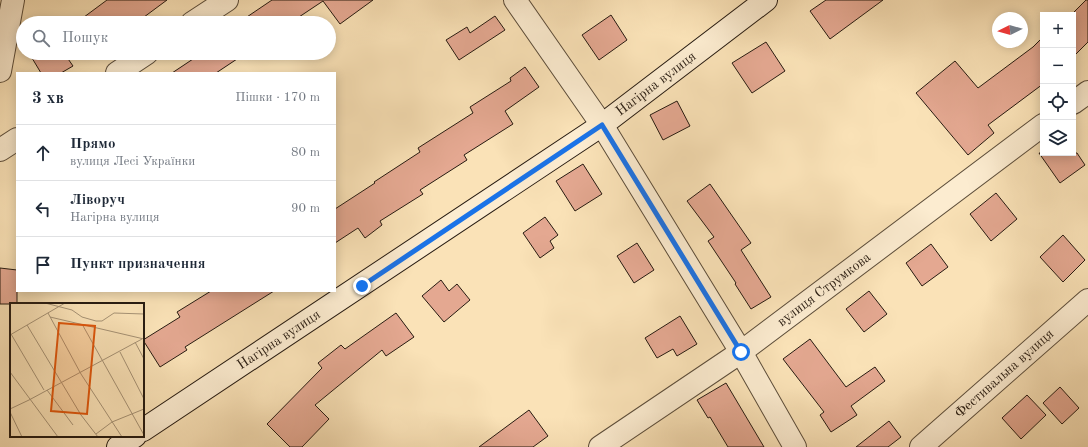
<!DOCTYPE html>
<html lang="uk">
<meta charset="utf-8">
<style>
body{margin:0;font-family:"Old Standard TT",serif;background:#f6f6f7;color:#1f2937}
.controls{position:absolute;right:12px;top:12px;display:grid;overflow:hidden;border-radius:0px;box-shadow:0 2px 10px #0003}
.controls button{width:36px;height:36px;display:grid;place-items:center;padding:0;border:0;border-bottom:1px solid #e0e1e3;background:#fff;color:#1f2937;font:20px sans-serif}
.compass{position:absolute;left:992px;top:12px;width:36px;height:36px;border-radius:50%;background:#fff;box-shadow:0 2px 10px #0003;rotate:265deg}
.stop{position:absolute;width:12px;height:12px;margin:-9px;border:3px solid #1a73e8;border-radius:50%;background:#fff}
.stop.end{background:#1a73e8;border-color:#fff;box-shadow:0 1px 4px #0008}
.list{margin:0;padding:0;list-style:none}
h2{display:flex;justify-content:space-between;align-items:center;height:52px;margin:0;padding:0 16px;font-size:17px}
h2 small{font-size:13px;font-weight:400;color:#747a83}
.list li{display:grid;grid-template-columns:26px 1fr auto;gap:12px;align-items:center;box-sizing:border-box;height:56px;padding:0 16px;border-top:1px solid #e0e1e3}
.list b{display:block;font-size:15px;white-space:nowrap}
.list p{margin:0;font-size:13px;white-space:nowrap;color:#747a83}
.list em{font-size:13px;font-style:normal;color:#747a83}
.icon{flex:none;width:22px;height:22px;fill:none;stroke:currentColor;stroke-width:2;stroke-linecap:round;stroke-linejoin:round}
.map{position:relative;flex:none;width:1088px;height:447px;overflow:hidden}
.search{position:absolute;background:#fff;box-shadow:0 2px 10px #0003;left:16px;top:16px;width:320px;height:44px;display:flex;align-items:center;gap:10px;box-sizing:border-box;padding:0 14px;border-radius:22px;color:#747a83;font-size:15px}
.panel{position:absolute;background:#fff;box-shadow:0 2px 10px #0003;left:16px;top:72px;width:320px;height:220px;border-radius:0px}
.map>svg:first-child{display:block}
</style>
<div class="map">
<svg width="1088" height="447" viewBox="0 0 1088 447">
<rect width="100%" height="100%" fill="#fae2b7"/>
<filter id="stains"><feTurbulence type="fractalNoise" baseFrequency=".005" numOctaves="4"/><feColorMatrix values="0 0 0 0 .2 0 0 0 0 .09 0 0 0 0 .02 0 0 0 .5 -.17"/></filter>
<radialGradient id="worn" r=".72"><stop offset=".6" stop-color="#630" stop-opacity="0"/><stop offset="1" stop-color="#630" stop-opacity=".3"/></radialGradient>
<g fill="#e4a891" stroke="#271b11">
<path d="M 107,0 L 167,0 L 136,23 L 76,23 Z"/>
<path d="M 272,0 L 373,0 L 340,24 L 323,1 L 290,23 L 238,23 Z"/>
<path d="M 826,0 L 883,0 L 830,39 L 810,11 Z"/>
<path d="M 1086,0 L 1088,0 L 1088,42 L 1073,57 L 1073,15 L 1071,15 Z"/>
<path d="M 611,15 L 627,40 L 599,60 L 582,35 Z"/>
<path d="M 495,16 L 505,30 L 459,60 L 446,40 L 467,27 L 470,33 Z"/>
<path d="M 1043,37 L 1043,84 L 988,125 L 994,133 L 968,155 L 916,93 L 955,61 L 978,88 L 1033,47 Z"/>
<path d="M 766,42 L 785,71 L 752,93 L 732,63 Z"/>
<path d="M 29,53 L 64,53 L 73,66 L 61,73 L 41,73 Z"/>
<path d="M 202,53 L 246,53 L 216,73 L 172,73 Z"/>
<path d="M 525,67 L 539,87 L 505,111 L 513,124 L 464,155 L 467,160 L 420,190 L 423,194 L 380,221 L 382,225 L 365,238 L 358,228 L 335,243 L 335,209 L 375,183 L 374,182 L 420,152 L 418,148 L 473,113 L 470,107 L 511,81 L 510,78 Z"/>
<path d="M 677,101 L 690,126 L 663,140 L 650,115 Z"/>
<path d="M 1039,153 L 1077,153 L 1085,165 L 1060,183 Z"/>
<path d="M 583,164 L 602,194 L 575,211 L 556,181 Z"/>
<path d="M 710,184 L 751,243 L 741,250 L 771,297 L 751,309 L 735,284 L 736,283 L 708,241 L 714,237 L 687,201 Z"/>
<path d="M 996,193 L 1017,219 L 991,241 L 970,214 Z"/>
<path d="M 545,217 L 558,235 L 550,241 L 554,248 L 540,258 L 523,233 Z"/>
<path d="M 1063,235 L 1085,260 L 1063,282 L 1040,257 Z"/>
<path d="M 637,243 L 654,270 L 634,283 L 617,256 Z"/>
<path d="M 931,244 L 948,267 L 922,286 L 906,263 Z"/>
<path d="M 0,268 L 17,270 L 17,304 L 0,304 Z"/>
<path d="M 441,280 L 449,291 L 457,284 L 470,300 L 444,322 L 422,296 Z"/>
<path d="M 211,291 L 274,291 L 185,347 L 187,350 L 160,367 L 143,340 L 180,317 L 177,312 Z"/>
<path d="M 869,291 L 887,314 L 864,332 L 846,309 Z"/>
<path d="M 396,313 L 414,337 L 386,356 L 382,350 L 315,405 L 329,419 L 302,447 L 290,447 L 267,424 L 322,368 L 318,363 L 341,345 L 345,349 Z"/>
<path d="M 680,316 L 697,344 L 677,356 L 673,349 L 657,358 L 645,338 Z"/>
<path d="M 810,339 L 846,387 L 875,367 L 885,381 L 851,406 L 857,415 L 831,432 L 820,415 L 824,412 L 783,359 Z"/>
<path d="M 726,383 L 764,447 L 728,447 L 710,417 L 708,418 L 697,400 Z"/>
<path d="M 1060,387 L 1079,408 L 1062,424 L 1043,403 Z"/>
<path d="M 1027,395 L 1046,415 L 1021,439 L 1002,418 Z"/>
<path d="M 529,410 L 548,436 L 533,447 L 479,447 Z"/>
<path d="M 889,421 L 901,437 L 888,447 L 856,447 Z"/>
</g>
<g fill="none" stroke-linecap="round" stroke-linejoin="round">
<g stroke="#5c4d3a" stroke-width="24">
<g id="street">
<path d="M 515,0 L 602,125 L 741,352 L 795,447"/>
<path d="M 192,23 L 227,0"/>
<path d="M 0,71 L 13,0"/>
<path d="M 117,73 L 147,53"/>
<path d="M 1073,103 L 1088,92"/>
<path d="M 0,150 L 17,139"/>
<path id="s1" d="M 600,447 L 741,352 L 1043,125"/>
<path id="s2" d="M 921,447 L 1088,300"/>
</g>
</g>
<g stroke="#271b11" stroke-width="24">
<g id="secondary">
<path id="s3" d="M 143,430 L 602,125 L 766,0"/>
<path d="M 118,447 L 135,436"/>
</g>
</g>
<use href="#street" stroke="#fcecd0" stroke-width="22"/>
<use href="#secondary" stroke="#fcecd0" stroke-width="22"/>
</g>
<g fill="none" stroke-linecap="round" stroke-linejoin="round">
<path stroke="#1a73e8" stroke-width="5" d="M 362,286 L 602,125 L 741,352"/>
</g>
<g text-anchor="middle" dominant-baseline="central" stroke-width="3" stroke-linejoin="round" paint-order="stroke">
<g font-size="14" fill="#271b11" stroke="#fcecd0">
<text stroke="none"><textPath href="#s3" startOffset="619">Нагірна вулиця</textPath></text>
<text stroke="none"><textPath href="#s1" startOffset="274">вулиця Струмкова</textPath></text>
<text stroke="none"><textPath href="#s3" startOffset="163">Нагірна вулиця</textPath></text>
<text stroke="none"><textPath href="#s2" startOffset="111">Фестивальна вулиця</textPath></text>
</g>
</g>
<g transform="translate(10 303)">
<rect width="134" height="134" fill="#fae2b7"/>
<path fill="none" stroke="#a69275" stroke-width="1" d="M 35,0 L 62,7 L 72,14 L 86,18 L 92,18 L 104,10 L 134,11M 38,10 L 71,71 L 112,134M 40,14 L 134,36M 72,21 L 134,132M 17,22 L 71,112 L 88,134M 1,31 L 34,87M 0,32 L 55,0M 125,39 L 134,56M 110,49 L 134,96M 0,69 L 48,134M 37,87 L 63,122M 19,97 L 132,36M 0,106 L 19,97M 0,109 L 12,134M 86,131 L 102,119 L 134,106"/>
<path fill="#de560c" fill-opacity="0.15" stroke="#de560c" stroke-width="2" d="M 49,20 L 85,23 L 77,111 L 41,108 Z"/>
<rect width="134" height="134" fill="none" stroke="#271b11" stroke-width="2"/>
</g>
<rect width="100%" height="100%" filter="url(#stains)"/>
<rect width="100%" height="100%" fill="url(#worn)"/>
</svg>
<div class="controls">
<button>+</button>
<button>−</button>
<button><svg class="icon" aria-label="locate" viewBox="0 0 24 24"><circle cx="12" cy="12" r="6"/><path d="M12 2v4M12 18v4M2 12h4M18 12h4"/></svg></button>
<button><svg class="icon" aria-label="layers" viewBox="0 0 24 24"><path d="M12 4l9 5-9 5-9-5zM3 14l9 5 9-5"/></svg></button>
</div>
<svg class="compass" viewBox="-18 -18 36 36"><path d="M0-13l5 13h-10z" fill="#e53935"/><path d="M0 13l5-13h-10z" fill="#747a83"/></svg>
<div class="stop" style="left:741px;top:352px"></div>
<div class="stop end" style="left:362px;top:286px"></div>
<div class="search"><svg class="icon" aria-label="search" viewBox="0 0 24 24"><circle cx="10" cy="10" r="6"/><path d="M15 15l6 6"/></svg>Пошук</div>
<section class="panel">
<h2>3 хв<small>Пішки · 170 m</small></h2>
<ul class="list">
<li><svg class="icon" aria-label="ahead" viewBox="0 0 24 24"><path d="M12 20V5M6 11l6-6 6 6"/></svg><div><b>Прямо</b><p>вулиця Лесі Українки</p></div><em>80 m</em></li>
<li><svg class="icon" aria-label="left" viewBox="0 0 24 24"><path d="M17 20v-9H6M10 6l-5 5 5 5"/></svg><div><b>Ліворуч</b><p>Нагірна вулиця</p></div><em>90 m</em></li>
<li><svg class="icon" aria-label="arrive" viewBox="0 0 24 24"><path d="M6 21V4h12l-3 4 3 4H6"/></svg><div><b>Пункт призначення</b></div></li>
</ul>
</section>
</div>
